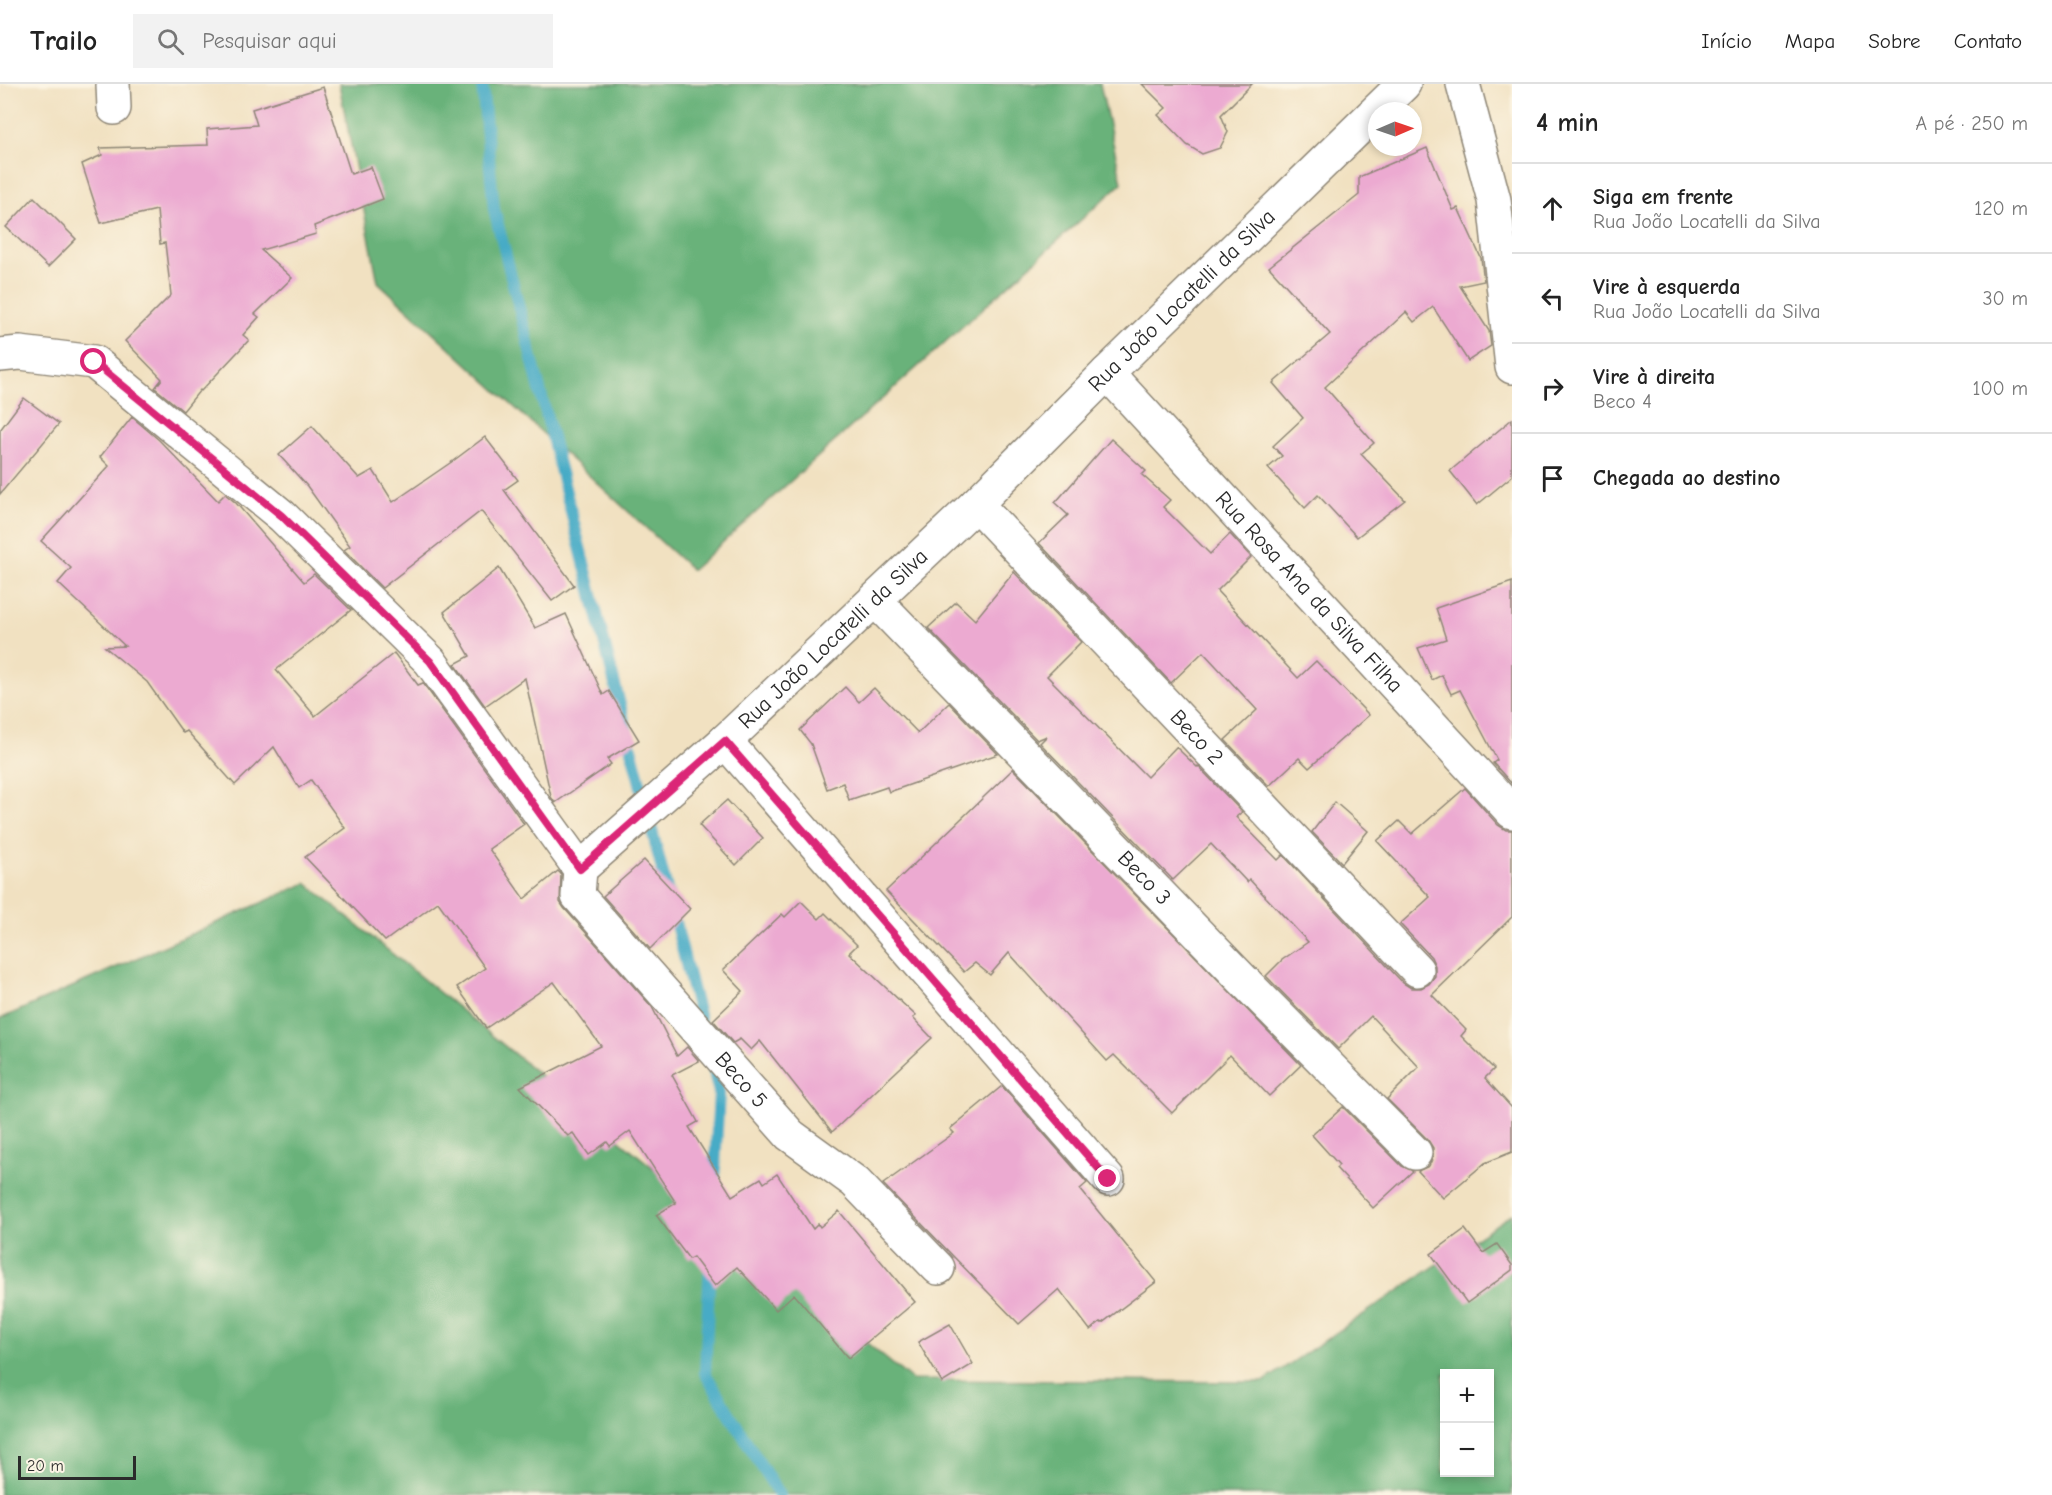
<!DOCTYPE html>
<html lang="pt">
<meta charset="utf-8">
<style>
body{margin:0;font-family:"Comic Neue",sans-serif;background:#f2f2f2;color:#222}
.controls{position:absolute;right:18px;bottom:18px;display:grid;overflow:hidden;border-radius:0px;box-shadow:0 3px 9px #0003}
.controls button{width:54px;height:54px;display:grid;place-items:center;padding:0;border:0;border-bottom:2px solid #e0e0e0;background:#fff;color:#222;font:30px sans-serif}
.compass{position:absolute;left:1368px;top:18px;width:54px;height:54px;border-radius:50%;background:#fff;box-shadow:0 3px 9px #0003;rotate:88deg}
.scale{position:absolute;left:18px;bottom:15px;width:118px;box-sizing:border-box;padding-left:6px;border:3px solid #2b2b2b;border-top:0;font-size:16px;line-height:21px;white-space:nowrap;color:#2b2b2b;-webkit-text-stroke:4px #fcf5e5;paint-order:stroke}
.stop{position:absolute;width:18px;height:18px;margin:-14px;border:4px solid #db2777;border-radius:50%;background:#fff}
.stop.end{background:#db2777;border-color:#fff;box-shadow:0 2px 6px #0008}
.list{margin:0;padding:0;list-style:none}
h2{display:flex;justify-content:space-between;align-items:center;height:78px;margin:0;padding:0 24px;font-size:26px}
h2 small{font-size:20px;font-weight:400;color:#767676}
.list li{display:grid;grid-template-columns:39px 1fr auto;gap:18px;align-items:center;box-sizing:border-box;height:90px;padding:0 24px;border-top:2px solid #e0e0e0}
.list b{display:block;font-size:22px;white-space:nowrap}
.list p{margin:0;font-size:20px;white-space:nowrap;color:#767676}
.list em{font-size:20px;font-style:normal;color:#767676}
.icon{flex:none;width:33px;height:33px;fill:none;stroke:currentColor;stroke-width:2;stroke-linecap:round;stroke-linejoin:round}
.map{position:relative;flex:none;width:1512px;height:1411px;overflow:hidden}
header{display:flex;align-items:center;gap:36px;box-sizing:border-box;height:84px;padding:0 30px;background:#fff;border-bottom:2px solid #e0e0e0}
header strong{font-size:28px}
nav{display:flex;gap:33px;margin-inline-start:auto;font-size:21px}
.search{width:420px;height:54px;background:#f2f2f2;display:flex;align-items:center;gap:15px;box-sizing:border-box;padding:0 21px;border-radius:0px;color:#767676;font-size:22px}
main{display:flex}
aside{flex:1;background:#fff}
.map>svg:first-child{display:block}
</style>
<header>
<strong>Trailo</strong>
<div class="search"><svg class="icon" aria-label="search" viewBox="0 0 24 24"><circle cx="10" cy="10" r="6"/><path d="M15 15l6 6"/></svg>Pesquisar aqui</div>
<nav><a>Início</a><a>Mapa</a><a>Sobre</a><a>Contato</a></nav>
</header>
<main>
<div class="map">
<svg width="1512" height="1411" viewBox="0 0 1512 1411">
<rect width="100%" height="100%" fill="#fcf5e5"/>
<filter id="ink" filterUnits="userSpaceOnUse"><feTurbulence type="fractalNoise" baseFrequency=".0167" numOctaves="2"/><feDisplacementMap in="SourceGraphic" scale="12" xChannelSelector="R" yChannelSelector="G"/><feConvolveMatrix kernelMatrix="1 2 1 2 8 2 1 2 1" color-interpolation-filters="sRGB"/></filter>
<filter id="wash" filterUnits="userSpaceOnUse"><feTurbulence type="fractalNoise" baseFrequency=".008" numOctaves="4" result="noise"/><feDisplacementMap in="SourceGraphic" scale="24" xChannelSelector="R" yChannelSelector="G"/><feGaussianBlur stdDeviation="1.35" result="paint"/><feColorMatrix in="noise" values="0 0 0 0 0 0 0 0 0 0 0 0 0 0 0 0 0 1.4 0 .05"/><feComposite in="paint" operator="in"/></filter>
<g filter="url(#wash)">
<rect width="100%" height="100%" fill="#f1e1c1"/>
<g fill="#69b27a" stroke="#4a6e52" stroke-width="1.5" fill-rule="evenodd">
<path d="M 339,0 L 1100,0 L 1122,99 L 692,486 L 378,198 Z"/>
<path d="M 306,799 L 912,1296 L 1263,1298 L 1512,1130 L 1512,1411 L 0,1411 L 0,935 ZM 1444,1290 L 1490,1290 L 1490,1388 L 1444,1388 Z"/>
</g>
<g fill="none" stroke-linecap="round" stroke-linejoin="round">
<g stroke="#46abc6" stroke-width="12">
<path d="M 482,0 L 494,125 L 700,935"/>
<path d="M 711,976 L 719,1008 L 714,1101"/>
<path d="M 710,1178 L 705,1289 L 779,1411"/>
</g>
</g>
<g id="blocks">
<g fill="#ecaad1">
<path d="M 1142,0 L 1252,0 L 1221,31 L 1228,48 L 1220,64 L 1202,70 L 1187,61 L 1158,31 L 1166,24 Z"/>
<path d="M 323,3 L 351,90 L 371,83 L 383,115 L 314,142 L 316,150 L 261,166 L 292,194 L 255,230 L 259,233 L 243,251 L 249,256 L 201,307 L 200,306 L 183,327 L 155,304 L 162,295 L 125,257 L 171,211 L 165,159 L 160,160 L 157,126 L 101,139 L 82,80 L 102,71 L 100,64 L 208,61 L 207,45 L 257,41 L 252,25 Z"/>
<path d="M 1427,64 L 1453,126 L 1458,124 L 1481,174 L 1484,197 L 1460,202 L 1489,247 L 1491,262 L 1468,277 L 1433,223 L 1414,238 L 1406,228 L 1325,303 L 1374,359 L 1361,370 L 1405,416 L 1357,453 L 1318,411 L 1305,424 L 1268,384 L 1282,372 L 1273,362 L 1303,334 L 1273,299 L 1330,250 L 1269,183 L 1359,111 L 1359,93 Z"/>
<path d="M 34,113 L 76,155 L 48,183 L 6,143 Z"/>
<path d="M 24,314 L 59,340 L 0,410 L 0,346 Z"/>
<path d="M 132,333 L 159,356 L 218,417 L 225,410 L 236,419 L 304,498 L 314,490 L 351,526 L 276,586 L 315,632 L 394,569 L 418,601 L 423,599 L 524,740 L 489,765 L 524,815 L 558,787 L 561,790 L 560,818 L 564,824 L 652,923 L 677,972 L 687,963 L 699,977 L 672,991 L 698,1038 L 689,1043 L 732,1112 L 761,1094 L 764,1099 L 777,1090 L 813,1145 L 818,1140 L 820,1143 L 839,1127 L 915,1218 L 848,1274 L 794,1210 L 776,1226 L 737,1183 L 715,1202 L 693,1173 L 689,1175 L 656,1131 L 676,1119 L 630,1047 L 610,1062 L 607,1058 L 589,1071 L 573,1049 L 568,1052 L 520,1003 L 601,962 L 554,898 L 486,944 L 457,903 L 485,884 L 438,818 L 385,857 L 305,773 L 345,744 L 311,696 L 299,704 L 274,663 L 235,701 L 187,647 L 183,649 L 147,598 L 105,563 L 125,562 L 58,499 L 71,484 L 41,457 L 109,382 L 100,373 Z"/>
<path d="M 1512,335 L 1512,392 L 1477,421 L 1450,387 Z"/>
<path d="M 312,342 L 359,394 L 373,386 L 393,418 L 453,377 L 485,353 L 518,396 L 504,406 L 574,501 L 552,517 L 481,427 L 382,504 L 344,466 L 350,462 L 307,402 L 279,371 Z"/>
<path d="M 1111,355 L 1146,387 L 1142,391 L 1170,416 L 1163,423 L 1210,470 L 1230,450 L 1251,473 L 1217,507 L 1298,594 L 1316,577 L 1369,631 L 1309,684 L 1299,674 L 1269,702 L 1225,656 L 1257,626 L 1203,568 L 1171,599 L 1039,459 L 1068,431 L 1055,419 Z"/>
<path d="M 499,484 L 535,544 L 566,530 L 603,611 L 609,607 L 639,656 L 607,675 L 611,680 L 555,719 L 551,713 L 525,594 L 485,622 L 455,580 L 470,572 L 444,528 Z"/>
<path d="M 1014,488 L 1081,558 L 1047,592 L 1147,693 L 1176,663 L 1197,683 L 1198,682 L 1242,728 L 1236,733 L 1278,776 L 1283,771 L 1403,899 L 1411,904 L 1421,904 L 1429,900 L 1435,892 L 1435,882 L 1431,873 L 1400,840 L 1430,813 L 1377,757 L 1399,737 L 1412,750 L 1465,704 L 1498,741 L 1506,746 L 1512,746 L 1512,833 L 1432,911 L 1466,946 L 1461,952 L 1494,985 L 1485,994 L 1512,1024 L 1512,1068 L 1485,1079 L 1443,1114 L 1418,1087 L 1429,1082 L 1433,1073 L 1433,1064 L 1428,1056 L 1387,1015 L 1419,983 L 1371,932 L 1338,965 L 1266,892 L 1282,876 L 1308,858 L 1249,795 L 1247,798 L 1211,760 L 1173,796 L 1040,659 L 1047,652 L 1037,656 L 928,544 L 956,518 L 975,536 Z"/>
<path d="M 1512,498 L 1512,700 L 1493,679 L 1497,676 L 1460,606 L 1451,610 L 1442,591 L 1432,596 L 1418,564 L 1446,555 L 1436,524 Z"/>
<path d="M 845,603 L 859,618 L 874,604 L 918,649 L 949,619 L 998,670 L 889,708 L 887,703 L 849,716 L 843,699 L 827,705 L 811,660 L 800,646 Z"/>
<path d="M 1013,685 L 1301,981 L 1269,1012 L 1230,971 L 1172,1029 L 1114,971 L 1107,977 L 1009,869 L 990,891 L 975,879 L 964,888 L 886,807 Z"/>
<path d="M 727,716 L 763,754 L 736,781 L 699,741 Z"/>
<path d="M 1335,718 L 1368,747 L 1342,779 L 1312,748 Z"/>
<path d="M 644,776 L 690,825 L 650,865 L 603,812 Z"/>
<path d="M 801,817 L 819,835 L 825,829 L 857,861 L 849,869 L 916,932 L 913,934 L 932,954 L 832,1048 L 760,957 L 751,966 L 740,955 L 733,959 L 713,936 L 743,907 L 723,886 L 782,830 L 785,833 Z"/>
<path d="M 1002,1002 L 1087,1099 L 1080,1105 L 1156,1198 L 1102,1239 L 1100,1238 L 1090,1246 L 1059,1205 L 1019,1240 L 883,1100 L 954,1049 L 950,1045 Z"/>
<path d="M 1343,1023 L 1402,1082 L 1413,1087 L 1373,1124 L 1336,1084 L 1339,1081 L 1312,1051 Z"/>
<path d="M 1465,1145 L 1483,1169 L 1497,1160 L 1512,1181 L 1512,1186 L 1467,1219 L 1431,1170 Z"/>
<path d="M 950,1240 L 973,1280 L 942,1299 L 918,1258 Z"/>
</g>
</g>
</g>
<g filter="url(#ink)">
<use href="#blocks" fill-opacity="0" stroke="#8e8676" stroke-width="1.5"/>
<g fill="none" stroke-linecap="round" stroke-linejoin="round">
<g stroke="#8e8676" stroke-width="36">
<g id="minor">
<path d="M 113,0 L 114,24"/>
<path d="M 1463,0 L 1494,116 L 1512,283"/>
<path d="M 0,271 L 20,269 L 94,278 L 282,432 L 430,577 L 580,785"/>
<path id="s1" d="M 1107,289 L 1512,728"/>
<path id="s2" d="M 976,420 L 1417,886"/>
<path id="s3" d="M 875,516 L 1242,895 L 1415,1069"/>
<path d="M 725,657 L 1108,1095"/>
<path id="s4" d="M 580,785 L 725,657 L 976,420 L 1107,289 L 1404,0"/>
<path id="s5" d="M 580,785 L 578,812 L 790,1051 L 855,1098 L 938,1184"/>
</g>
</g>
<use href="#minor" stroke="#fff" stroke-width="33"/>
</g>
</g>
<g fill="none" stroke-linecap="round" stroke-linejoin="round" filter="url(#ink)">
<path stroke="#db2777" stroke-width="8" d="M 94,278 L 282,432 L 430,577 L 580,785 L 725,657 L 1108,1095"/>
</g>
<g text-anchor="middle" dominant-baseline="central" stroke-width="4.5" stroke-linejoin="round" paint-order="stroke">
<g font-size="22" fill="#2b2b2b" stroke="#fcf5e5">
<text stroke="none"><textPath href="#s4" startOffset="828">Rua João Locatelli da Silva</textPath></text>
<text stroke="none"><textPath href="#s1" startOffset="298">Rua Rosa Ana da Silva Filha</textPath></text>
<text stroke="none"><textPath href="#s4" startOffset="342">Rua João Locatelli da Silva</textPath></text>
<text stroke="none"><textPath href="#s2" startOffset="321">Beco 2</textPath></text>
<text stroke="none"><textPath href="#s3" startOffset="387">Beco 3</textPath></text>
<text stroke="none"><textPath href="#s5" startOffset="273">Beco 5</textPath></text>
</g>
</g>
</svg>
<div class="controls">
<button>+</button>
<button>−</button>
</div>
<svg class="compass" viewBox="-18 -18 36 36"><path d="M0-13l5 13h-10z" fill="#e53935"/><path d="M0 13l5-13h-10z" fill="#767676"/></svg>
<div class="scale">20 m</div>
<div class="stop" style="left:94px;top:278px"></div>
<div class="stop end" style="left:1108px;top:1095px"></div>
</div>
<aside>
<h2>4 min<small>A pé · 250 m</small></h2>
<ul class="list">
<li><svg class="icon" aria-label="ahead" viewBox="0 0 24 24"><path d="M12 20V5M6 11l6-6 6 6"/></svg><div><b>Siga em frente</b><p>Rua João Locatelli da Silva</p></div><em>120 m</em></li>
<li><svg class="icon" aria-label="left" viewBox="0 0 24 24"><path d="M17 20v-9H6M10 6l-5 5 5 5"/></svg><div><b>Vire à esquerda</b><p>Rua João Locatelli da Silva</p></div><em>30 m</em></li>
<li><svg class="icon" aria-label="right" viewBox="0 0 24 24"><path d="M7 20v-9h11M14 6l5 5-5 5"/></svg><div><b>Vire à direita</b><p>Beco 4</p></div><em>100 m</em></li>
<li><svg class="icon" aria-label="arrive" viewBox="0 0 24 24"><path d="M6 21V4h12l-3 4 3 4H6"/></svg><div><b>Chegada ao destino</b></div></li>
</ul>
</aside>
</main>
